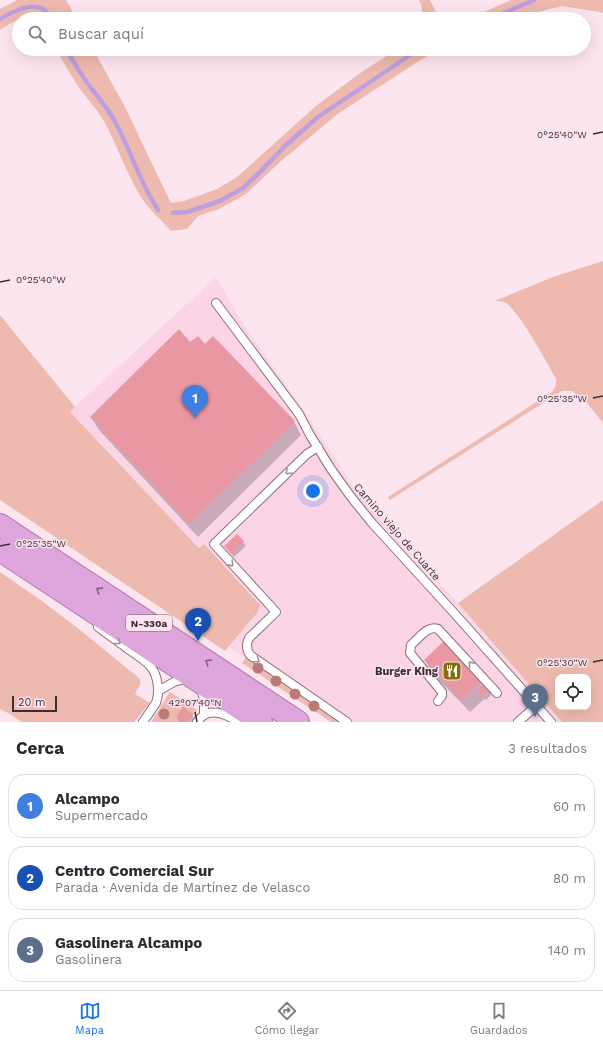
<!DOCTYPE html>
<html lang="es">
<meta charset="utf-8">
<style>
body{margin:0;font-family:"Work Sans",sans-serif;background:#f2f2f3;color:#2b2b33}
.controls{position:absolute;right:12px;bottom:12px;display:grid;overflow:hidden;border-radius:8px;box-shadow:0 4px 16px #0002}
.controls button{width:36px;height:36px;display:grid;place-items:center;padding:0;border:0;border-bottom:1px solid #e1e1e2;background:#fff;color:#2b2b33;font:20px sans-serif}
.scale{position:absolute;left:12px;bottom:10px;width:45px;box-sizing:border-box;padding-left:4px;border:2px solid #3b2c33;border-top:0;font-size:11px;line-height:14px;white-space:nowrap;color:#3b2c33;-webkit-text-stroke:3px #fde5ef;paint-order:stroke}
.you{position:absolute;left:313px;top:491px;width:14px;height:14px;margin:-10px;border:3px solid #fff;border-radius:50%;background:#1a73e8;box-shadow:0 0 0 6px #1a73e833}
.badge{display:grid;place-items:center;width:26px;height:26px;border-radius:50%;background:#1a73e8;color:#fff;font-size:13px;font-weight:700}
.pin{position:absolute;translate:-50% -33px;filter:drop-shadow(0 1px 2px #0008)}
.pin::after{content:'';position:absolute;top:21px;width:14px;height:12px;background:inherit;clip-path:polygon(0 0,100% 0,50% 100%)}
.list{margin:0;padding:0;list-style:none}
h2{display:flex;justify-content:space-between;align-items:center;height:52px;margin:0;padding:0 16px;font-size:17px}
h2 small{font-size:13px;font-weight:400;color:#7c7c81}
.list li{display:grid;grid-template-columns:26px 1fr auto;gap:12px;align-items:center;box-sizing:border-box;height:64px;margin:0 8px 8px;padding:0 8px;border:1px solid #e1e1e2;border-radius:16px}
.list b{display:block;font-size:15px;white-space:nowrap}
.list p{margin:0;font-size:13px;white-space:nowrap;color:#7c7c81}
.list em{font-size:13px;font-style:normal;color:#7c7c81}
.icon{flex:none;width:22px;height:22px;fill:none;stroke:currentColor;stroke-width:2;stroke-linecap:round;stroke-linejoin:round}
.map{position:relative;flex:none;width:603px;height:722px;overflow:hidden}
.search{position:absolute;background:#fff;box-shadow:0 4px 16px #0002;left:12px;right:12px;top:12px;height:44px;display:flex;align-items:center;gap:10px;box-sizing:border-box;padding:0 14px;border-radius:22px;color:#7c7c81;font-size:15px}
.sheet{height:268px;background:#fff}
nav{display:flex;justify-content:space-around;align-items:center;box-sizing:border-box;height:56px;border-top:1px solid #e1e1e2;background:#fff;font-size:11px;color:#7c7c81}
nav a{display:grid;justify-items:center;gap:2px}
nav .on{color:#1a73e8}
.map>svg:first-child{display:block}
</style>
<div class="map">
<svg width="603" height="722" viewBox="0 0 603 722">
<rect width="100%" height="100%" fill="#fde5ef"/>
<path fill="#fbd5e6" d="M 216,277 L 242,322 L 300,405 L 353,486 L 378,517 L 401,543 L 458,603 L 562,722 L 340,722 L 229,647 L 258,612 L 260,605 L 203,545 L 200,548 L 69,412 Z"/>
<g fill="#eebaaf" fill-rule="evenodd">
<path d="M 17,0 L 66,0 L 77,19 L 40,19 C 29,11 9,24 0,30 L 0,9 Z"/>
<path d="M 419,0 L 430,0 L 436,12 L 445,19 L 423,19 L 421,5 Z"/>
<path d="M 511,0 L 603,0 L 603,13 L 599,12 L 562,6 L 523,16 L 514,19 L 462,19 L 484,12 Z"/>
<path d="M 56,49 L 93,49 L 125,107 L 154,168 L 171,203 L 184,201 L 217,189 L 237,177 L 317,105 L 363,71 L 398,49 L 441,49 L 422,59 L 339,113 L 280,162 L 246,194 L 219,209 L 198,216 L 187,229 L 171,231 C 161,219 149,210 141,197 C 126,173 118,147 105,123 C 99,112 91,103 83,93 C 73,79 64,64 56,49 Z"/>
<path d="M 603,261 L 603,423 L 587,403 L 572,391 L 562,391 L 390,500 L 388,497 L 552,392 L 556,385 L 556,379 C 547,363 518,308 504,302 C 501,301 497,301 495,301 L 553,277 Z"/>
<path d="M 0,315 L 75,407 L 70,412 L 199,548 L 204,544 L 260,605 L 258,612 L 225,651 L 0,500 Z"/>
<path d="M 603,500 L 603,722 L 562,722 L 458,603 ZM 558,677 L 588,677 L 588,707 L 558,707 Z"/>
<path d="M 0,572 L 42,601 L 80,630 L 139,678 C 143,683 137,689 135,694 L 150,703 L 134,722 L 22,722 L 10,714 L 0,709 Z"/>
<path d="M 246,657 L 340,722 L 331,722 L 242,663 Z"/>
<path d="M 170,692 L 197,710 L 187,722 L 151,722 Z"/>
</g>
<g fill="#0003">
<path d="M 190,344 L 205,345 L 294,422 L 301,435 L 198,537 L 99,430 L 91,417 Z"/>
<path d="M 237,535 L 243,542 L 246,546 L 234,557 L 228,550 L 225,546 Z"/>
<path d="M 443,643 L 480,682 L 483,686 L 489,691 L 491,695 L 486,700 L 484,699 L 470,712 L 432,673 L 425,660 Z"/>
<path d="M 184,708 L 192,715 L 195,719 L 192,722 L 181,722 L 179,721 L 177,717 Z"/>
</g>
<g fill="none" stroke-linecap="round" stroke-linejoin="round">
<g stroke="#bd9edf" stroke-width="4.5">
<path d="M 0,19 C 10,13 31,2 43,9 C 46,11 49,16 51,19"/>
<path d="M 490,19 L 534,0"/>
<path d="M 66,49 C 74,63 82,76 91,88 C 99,98 107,108 113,118 C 130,148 139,181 158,210"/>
<path d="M 173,213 L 187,212 L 220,201 L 243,188 L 258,174 L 285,146 L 318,117 L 419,49"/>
</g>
</g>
<g fill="#e998a3">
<path d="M 179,329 L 190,342 L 198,336 L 205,344 L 213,336 L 295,421 L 190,524 L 90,417 Z"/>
<path d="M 237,534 L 244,541 L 231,554 L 224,546 Z"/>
<path d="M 444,641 L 481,681 L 462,700 L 424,660 Z"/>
<path d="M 483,685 L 489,691 L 483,697 L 477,691 Z"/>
<path d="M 183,707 L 193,714 L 187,722 L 182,722 L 176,717 Z"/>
</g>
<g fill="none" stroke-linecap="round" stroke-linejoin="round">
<g stroke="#906d7d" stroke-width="10">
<g id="lane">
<path d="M 216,303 L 299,414 L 310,435 L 331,469 L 351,497 L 372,523 L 455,614 L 551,722"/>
<path d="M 318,447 L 307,454 L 214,544 L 276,612 L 249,638 C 246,644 246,649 250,655 L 347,722"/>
<path d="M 98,627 C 109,635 120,643 131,651 C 138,656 146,661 151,667 C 158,676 160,692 156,703 L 143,722"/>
<path d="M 201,688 L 204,700 L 204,715"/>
<path d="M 158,691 L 174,682 L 188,678"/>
<path d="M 438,701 L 442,696 L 442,692 L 410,653 L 411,645 L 413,643 C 420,637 428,625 438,629 L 497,693"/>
<path d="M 197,722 C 199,720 202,716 204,715 C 215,708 230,717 239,722"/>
<path d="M 518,722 L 536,706"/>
</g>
</g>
<g stroke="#a67ba2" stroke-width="24">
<g id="highway">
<path d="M 0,525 L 298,722"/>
<path d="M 0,550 L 261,722"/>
</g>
</g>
<use href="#lane" stroke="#fff" stroke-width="8"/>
<use href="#highway" stroke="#dfa5dd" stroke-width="22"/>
</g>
<g fill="#b87b77">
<circle cx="258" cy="668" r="5.5"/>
<circle cx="276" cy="681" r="5.5"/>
<circle cx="295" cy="694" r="5.5"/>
<circle cx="314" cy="706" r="5.5"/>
<circle cx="164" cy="714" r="5.5"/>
</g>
<defs><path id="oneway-chevron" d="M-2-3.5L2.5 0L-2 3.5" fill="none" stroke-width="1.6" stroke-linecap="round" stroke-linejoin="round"/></defs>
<g stroke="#9d9699">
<use href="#oneway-chevron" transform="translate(288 472) rotate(136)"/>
<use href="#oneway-chevron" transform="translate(231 564) rotate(48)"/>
<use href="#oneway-chevron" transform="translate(118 642) rotate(36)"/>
<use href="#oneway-chevron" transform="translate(257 660) rotate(35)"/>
<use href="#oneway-chevron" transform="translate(471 664) rotate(-132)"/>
</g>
<g stroke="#85627f">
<use href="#oneway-chevron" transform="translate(99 590) rotate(-147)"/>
<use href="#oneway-chevron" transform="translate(208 662) rotate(-147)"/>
</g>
<path fill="none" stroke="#3b2c33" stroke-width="1.5" d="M 593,134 L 603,132M 0,282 L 10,280M 593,398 L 603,396M 0,546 L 10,544M 593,662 L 603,660M 195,712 L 197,722"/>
<defs>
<g id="restaurant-square" transform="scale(1)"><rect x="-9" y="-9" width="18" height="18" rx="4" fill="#826f0e" stroke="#fde5ef"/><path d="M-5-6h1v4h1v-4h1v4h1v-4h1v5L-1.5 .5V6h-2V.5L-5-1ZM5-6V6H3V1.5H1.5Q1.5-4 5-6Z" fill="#fff"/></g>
</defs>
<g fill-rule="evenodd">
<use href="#restaurant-square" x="452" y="671"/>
</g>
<g text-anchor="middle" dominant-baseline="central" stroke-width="3" stroke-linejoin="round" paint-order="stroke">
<rect fill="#fde5ef" stroke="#75646b" stroke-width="1" x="126" y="615" width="46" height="16" rx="3"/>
<g font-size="10" font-weight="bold" fill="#3b2c33">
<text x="149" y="623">N-330a</text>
</g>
<g font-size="11" fill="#3b2c33" stroke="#fde5ef">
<text transform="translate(397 532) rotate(49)">Camino viejo de Cuarte</text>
</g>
<g font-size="11" font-weight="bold" fill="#3b2c33" stroke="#fde5ef" text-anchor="end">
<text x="438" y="671">Burger King</text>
</g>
</g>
<g font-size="10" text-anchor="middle" fill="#3b2c33" stroke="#fde5ef" stroke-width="3" stroke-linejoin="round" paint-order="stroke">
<text x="562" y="138">0°25'40"W</text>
<text x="41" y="283">0°25'40"W</text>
<text x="562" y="402">0°25'35"W</text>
<text x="41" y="547">0°25'35"W</text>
<text x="562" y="666">0°25'30"W</text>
<text x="195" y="706">42°07'40"N</text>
</g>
</svg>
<div class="controls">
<button><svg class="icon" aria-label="locate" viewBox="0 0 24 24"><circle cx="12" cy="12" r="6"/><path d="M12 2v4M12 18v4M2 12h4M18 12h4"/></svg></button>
</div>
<div class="scale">20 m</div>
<div class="you"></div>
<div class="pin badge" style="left:195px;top:418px;background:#3f7fe0">1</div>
<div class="pin badge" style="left:198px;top:641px;background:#1a4fb4">2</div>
<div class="pin badge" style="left:535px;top:717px;background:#5c6f8a">3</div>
<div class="search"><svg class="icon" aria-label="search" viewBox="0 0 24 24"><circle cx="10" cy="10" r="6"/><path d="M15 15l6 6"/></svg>Buscar aquí</div>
</div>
<section class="sheet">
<h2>Cerca<small>3 resultados</small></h2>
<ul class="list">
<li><span class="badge" style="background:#3f7fe0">1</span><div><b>Alcampo</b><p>Supermercado</p></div><em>60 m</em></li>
<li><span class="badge" style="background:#1a4fb4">2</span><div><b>Centro Comercial Sur</b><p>Parada · Avenida de Martínez de Velasco</p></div><em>80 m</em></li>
<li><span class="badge" style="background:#5c6f8a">3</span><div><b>Gasolinera Alcampo</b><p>Gasolinera</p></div><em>140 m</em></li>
</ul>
</section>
<nav>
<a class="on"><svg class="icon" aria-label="map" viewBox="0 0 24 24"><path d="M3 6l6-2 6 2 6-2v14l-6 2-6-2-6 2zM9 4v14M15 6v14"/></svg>Mapa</a>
<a><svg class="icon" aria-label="directions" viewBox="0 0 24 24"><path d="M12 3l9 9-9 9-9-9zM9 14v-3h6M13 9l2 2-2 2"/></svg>Cómo llegar</a>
<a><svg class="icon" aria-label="saved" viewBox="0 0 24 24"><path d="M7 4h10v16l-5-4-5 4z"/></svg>Guardados</a>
</nav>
